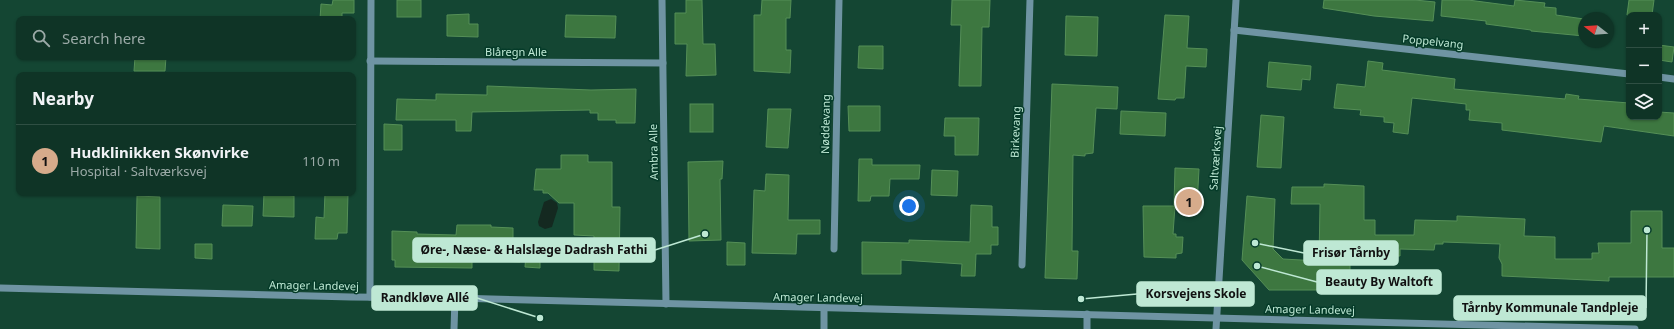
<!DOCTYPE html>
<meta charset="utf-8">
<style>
body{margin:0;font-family:"Noto Sans",sans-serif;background:#183c2e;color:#f1f3f6}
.controls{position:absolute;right:12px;top:12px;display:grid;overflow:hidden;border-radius:8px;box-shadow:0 1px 3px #0004}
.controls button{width:36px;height:36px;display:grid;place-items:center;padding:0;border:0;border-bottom:1px solid #2f4f43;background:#0f3426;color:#f1f3f6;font:20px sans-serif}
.compass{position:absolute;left:1578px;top:12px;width:36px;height:36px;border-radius:50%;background:#0f3426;box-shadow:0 1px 3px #0004;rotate:287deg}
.you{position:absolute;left:909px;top:206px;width:14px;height:14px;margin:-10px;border:3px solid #fff;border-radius:50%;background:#1a73e8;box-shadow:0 0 0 6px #1a73e833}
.badge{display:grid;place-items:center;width:26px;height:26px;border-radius:50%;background:#d6ab8b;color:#111;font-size:13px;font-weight:700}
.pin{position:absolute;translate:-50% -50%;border:2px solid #fff;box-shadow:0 1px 4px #0006}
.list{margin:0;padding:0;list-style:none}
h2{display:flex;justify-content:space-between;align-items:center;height:52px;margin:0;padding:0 16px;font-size:17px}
h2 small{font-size:13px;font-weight:400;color:#9baaa7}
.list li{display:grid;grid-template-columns:26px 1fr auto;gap:12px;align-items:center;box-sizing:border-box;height:72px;padding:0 16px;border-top:1px solid #2f4f43}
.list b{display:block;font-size:15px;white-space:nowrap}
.list p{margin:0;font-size:13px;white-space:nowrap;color:#9baaa7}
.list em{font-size:13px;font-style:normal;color:#9baaa7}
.icon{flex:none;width:22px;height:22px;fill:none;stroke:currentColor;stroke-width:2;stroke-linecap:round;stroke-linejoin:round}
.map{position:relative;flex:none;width:1674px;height:329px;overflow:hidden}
.search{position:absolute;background:#0f3426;box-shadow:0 1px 3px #0004;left:16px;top:16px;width:340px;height:44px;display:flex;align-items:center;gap:10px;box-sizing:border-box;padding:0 14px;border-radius:8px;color:#9baaa7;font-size:15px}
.panel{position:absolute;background:#0f3426;box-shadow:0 1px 3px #0004;left:16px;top:72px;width:340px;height:124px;border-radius:8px}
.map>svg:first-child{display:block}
</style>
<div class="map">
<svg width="1674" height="329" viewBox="0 0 1674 329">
<rect width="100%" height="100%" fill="#144633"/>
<path fill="#142920" d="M 551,199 L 557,203 L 558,208 L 552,227 L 545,229 L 539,226 L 538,222 L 544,202 Z"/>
<g fill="#3d7740" stroke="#558f57">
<path d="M 333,0 L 354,0 L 354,13 L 342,13 L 342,19 L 320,19 L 321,4 L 332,5 Z"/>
<rect x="397" y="0" width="24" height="17"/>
<path d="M 686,0 L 702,0 L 703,44 L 715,44 L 716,75 L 686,76 L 687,44 L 675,44 L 675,13 L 686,13 Z"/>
<path d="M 762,0 L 791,0 L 790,18 L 786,18 L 786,50 L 791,50 L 790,73 L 754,71 L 754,15 L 761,15 Z"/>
<path d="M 952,0 L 990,0 L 989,27 L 982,27 L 981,86 L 959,86 L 961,25 L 951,25 Z"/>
<path d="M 1324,0 L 1415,0 L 1435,2 L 1433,21 L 1374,16 L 1323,8 Z"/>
<path d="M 1442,0 L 1468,0 L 1514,6 L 1515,0 L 1545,3 L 1544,7 L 1556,8 L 1556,15 L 1584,19 L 1584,36 L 1531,31 L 1531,30 L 1486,24 L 1486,21 L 1441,16 Z"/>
<path d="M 1629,0 L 1654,0 L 1652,15 L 1627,15 Z"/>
<path d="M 469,14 L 469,24 L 478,24 L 478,37 L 447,36 L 447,15 Z"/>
<path d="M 566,15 L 616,16 L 615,38 L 565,37 Z"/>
<path d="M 1165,15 L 1189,16 L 1187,48 L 1207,49 L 1206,67 L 1186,66 L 1184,98 L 1176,98 L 1175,100 L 1158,99 Z"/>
<path d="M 1066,16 L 1098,17 L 1097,56 L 1065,55 Z"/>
<path d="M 1659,45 L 1674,47 L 1672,62 L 1659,60 Z"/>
<path d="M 859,46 L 883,46 L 883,69 L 858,68 Z"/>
<path d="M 135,57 L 166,57 L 165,71 L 134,71 Z"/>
<path d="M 1368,61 L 1383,63 L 1382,70 L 1455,79 L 1454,89 L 1565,99 L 1566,94 L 1579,96 L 1578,99 L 1629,103 L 1629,117 L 1659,117 L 1659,112 L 1674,113 L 1674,136 L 1604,126 L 1601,142 L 1502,130 L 1502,123 L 1469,120 L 1470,110 L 1466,110 L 1466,104 L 1412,98 L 1408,134 L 1393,132 L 1394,123 L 1384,122 L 1384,117 L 1360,115 L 1361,110 L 1334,108 L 1337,84 L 1365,87 Z"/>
<path d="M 1269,62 L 1311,66 L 1310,80 L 1302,79 L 1301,90 L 1267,87 Z"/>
<path d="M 1052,84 L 1118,87 L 1117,109 L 1096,108 L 1093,153 L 1085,154 L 1085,156 L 1073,155 L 1072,251 L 1078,251 L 1077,279 L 1045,278 Z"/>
<path d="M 487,86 L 591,90 L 636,89 L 635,123 L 616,123 L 616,120 L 598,120 L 598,113 L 590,113 L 590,110 L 472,112 L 471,131 L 456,131 L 456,120 L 396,120 L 397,99 L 436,100 L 436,94 L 487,95 Z"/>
<rect x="690" y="104" width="23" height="28"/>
<path d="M 848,106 L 880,106 L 880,131 L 849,131 Z"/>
<path d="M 768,109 L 791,109 L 788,148 L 766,147 Z"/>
<path d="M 1121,111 L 1166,113 L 1165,136 L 1120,134 Z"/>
<path d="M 1261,115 L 1284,117 L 1281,168 L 1257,167 Z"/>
<path d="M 945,118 L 979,118 L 978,155 L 955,155 L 955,136 L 944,136 Z"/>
<path d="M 384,124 L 402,125 L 402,150 L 384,150 Z"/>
<path d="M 561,155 L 588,155 L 588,162 L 612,162 L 612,207 L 620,207 L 619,271 L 594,270 L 594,236 L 574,235 L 574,203 L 559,203 L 548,193 L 543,193 L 543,190 L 534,190 L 536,169 L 561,169 Z"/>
<path d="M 859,159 L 872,159 L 872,165 L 920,165 L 919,179 L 890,179 L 889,196 L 871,196 L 870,201 L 858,201 Z"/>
<path d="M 723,161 L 722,179 L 720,179 L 721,240 L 689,241 L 688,162 Z"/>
<path d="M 1175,168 L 1199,169 L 1197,206 L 1174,205 Z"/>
<path d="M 932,170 L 958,171 L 957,196 L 931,195 Z"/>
<path d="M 766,174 L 789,175 L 788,220 L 820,220 L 820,234 L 797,234 L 796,254 L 752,253 L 754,190 L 765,191 Z"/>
<path d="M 1324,184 L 1364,186 L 1364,220 L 1375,220 L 1375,235 L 1414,235 L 1415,220 L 1457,221 L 1457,216 L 1525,219 L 1524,236 L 1555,237 L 1555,259 L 1592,259 L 1592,253 L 1599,253 L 1598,243 L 1631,243 L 1631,211 L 1662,211 L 1662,248 L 1674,248 L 1674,277 L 1609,277 L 1609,281 L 1502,276 L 1502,264 L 1499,258 L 1500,244 L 1443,242 L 1443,244 L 1435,244 L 1434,250 L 1400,249 L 1400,256 L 1350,256 L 1350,290 L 1269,290 L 1242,260 L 1247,196 L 1275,199 L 1273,249 L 1283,259 L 1319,261 L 1320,204 L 1291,204 L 1292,187 L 1324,187 Z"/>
<path d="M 264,193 L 294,196 L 294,217 L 263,216 Z"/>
<path d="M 325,193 L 348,193 L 347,233 L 338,233 L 337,239 L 315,239 L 316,217 L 324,218 Z"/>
<path d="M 137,196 L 160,197 L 160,249 L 136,248 Z"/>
<path d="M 223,205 L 253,206 L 252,226 L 222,226 Z"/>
<path d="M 971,205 L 992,206 L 992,227 L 998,227 L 998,245 L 991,245 L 991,254 L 976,254 L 975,276 L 961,276 L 962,264 L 901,260 L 901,274 L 862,274 L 862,242 L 909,243 L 909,240 L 970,242 Z"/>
<path d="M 1143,206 L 1175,206 L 1173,234 L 1176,234 L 1176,237 L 1183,237 L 1182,253 L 1176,254 L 1176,258 L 1144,257 Z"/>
<path d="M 457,225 L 491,225 L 491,227 L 513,228 L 513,241 L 521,241 L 520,262 L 472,260 L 472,268 L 395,267 L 395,260 L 392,260 L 392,231 L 417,232 L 417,234 L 456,235 Z"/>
<path d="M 727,242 L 745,243 L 745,265 L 727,265 Z"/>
<path d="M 195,244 L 212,244 L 212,259 L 195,258 Z"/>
<path d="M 526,254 L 540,255 L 540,268 L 525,267 Z"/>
</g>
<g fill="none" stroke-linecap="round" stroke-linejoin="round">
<g stroke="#6f94a3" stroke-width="7">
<path d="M 662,0 L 666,304"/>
<path d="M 1234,30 L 1629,74"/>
<path d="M 370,61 L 663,63"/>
<path d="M 1659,77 L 1674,79"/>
<path d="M 834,249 L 839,0"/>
<path d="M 1022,265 L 1030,0"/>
<path d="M 0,288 L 351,297 L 455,298 L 1635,329"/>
<path d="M 370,297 L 371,0"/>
<path d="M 454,329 L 455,298"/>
<path d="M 824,329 L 824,308"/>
<path d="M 1087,329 L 1087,314"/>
<path d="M 1216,329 L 1236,0"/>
</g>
</g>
<g text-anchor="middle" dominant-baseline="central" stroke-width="3" stroke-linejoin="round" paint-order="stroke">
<g font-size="11" fill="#bee8d4" stroke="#053b29">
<text transform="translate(1433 41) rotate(6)">Poppelvang</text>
<text x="516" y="51">Blåregn Alle</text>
<text transform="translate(825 124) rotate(-89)">Nøddevang</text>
<text transform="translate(1015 132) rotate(-88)">Birkevang</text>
<text transform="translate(653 152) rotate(-91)">Ambra Alle</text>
<text transform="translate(1215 158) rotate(-86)">Saltværksvej</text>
<text transform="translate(314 285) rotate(1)">Amager Landevej</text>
<text transform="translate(818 297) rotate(1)">Amager Landevej</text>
<text transform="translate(1310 309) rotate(1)">Amager Landevej</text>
</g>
</g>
<path fill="none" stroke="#bee8d4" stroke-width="1.5" d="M705 234L655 250M1255 243L1304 253M1257 266L1317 282M1081 299L1137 294M540 318L477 298M1647 230L1646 308"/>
<g fill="#bee8d4" stroke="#053b29" stroke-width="1.5">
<circle cx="705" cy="234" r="4"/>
<circle cx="1255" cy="243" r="4"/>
<circle cx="1257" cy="266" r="4"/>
<circle cx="1081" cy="299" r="4"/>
<circle cx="540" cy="318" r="4"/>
<circle cx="1647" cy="230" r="4"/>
</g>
<g fill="#bee8d4" stroke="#bee8d4" stroke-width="1.5">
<rect x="413" y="238" width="242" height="24" rx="4"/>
<rect x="1304" y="241" width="94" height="24" rx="4"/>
<rect x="1317" y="270" width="124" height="24" rx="4"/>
<rect x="1137" y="282" width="117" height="24" rx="4"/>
<rect x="372" y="286" width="105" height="24" rx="4"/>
<rect x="1454" y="296" width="192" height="24" rx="4"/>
</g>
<g font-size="12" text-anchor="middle" font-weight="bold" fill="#111">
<text x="534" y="254">Øre-, Næse- &amp; Halslæge Dadrash Fathi</text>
<text x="1351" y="257">Frisør Tårnby</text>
<text x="1379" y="286">Beauty By Waltoft</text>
<text x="1196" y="298">Korsvejens Skole</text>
<text x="425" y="302">Randkløve Allé</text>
<text x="1550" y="312">Tårnby Kommunale Tandpleje</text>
</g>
</svg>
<div class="controls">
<button>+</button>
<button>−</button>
<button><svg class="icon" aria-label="layers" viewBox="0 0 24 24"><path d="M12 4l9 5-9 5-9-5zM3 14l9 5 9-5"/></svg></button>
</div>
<svg class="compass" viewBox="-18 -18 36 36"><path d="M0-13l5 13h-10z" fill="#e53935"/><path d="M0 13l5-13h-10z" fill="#9baaa7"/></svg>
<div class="you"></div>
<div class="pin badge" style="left:1189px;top:202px">1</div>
<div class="search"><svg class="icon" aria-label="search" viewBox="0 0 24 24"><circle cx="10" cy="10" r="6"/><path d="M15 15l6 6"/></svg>Search here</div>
<section class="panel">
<h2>Nearby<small></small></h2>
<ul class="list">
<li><span class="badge">1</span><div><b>Hudklinikken Skønvirke</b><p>Hospital · Saltværksvej</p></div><em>110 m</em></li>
</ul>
</section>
</div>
